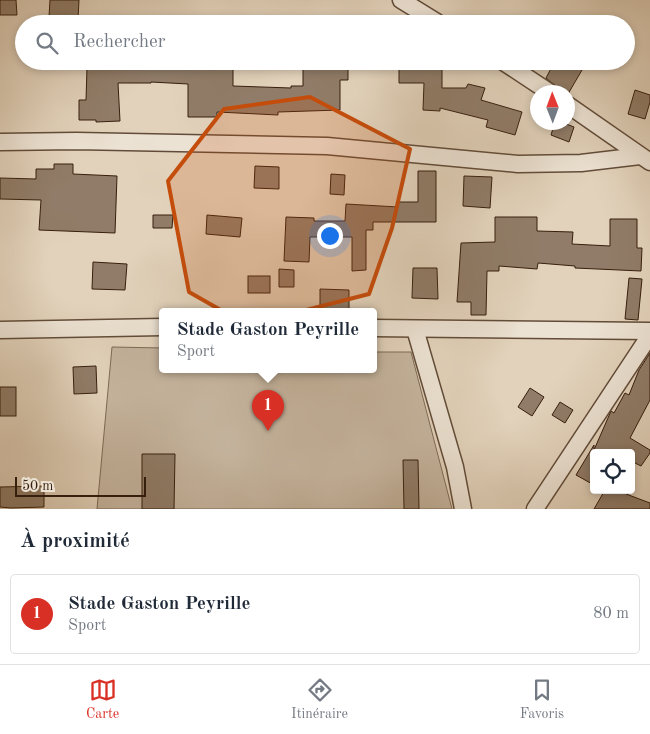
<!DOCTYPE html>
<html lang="fr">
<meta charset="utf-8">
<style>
body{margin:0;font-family:"Old Standard TT",serif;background:#f2f2f3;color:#1f2937}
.controls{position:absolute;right:15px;bottom:15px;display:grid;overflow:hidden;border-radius:5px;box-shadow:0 2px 8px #0003}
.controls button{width:45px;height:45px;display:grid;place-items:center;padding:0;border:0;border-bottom:1px solid #e0e1e3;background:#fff;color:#1f2937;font:25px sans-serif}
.compass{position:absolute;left:530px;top:85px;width:45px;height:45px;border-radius:50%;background:#fff;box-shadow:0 2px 8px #0003;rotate:359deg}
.scale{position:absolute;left:15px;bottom:12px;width:131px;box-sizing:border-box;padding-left:5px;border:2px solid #371f0e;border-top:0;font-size:14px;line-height:18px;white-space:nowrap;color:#371f0e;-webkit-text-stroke:4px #ece2d3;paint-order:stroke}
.you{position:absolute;left:329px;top:235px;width:18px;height:18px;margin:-12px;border:4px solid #fff;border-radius:50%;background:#1a73e8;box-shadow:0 0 0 8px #1a73e833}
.badge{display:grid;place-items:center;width:32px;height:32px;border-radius:50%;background:#d93025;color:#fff;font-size:16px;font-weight:700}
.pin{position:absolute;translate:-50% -41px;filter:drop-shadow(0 1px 2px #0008)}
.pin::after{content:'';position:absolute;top:26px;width:18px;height:15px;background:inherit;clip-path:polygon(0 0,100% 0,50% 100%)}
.popup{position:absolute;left:159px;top:308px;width:218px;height:65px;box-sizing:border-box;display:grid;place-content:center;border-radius:5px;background:#fff;filter:drop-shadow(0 1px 4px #0005);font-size:16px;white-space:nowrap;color:#747a83}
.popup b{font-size:19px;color:#1f2937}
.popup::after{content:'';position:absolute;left:50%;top:100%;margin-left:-10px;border:10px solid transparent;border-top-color:#fff}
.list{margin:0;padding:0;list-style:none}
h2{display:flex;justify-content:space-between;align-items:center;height:65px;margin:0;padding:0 20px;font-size:21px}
h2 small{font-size:16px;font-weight:400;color:#747a83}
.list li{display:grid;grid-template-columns:32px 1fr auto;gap:15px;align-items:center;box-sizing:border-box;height:80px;margin:0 10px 10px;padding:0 10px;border:1px solid #e0e1e3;border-radius:5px}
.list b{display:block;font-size:19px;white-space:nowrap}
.list p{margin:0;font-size:16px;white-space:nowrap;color:#747a83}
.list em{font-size:16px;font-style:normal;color:#747a83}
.icon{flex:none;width:28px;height:28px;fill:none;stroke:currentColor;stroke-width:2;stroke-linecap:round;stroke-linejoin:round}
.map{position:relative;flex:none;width:650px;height:509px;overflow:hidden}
.search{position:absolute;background:#fff;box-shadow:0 2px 8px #0003;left:15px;right:15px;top:15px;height:55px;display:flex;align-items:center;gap:12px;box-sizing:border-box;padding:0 18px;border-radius:28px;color:#747a83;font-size:19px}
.sheet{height:155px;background:#fff}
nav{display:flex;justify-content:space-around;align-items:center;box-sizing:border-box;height:70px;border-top:1px solid #e0e1e3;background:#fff;font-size:14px;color:#747a83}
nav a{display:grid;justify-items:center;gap:2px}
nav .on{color:#d93025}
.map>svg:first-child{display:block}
</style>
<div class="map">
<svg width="650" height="509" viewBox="0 0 650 509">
<rect width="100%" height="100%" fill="#e2d2bb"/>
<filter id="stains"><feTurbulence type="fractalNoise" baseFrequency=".004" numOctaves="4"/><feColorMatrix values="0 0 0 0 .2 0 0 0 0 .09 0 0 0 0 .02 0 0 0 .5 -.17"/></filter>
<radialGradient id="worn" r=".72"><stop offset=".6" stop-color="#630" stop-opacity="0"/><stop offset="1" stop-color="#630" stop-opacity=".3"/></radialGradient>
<path fill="#c5b49e" stroke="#7e6a56" d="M 112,347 L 163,348 L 163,370 L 373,370 L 373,352 L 411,352 L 452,509 L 97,509 Z"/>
<g fill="#907c68" stroke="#371f0e">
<path d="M 0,0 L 16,0 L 17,15 L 0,15 Z"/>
<path d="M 50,0 L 79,0 L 78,19 L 49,17 Z"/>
<path d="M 303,61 L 328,62 L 328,64 L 348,64 L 348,80 L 340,80 L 340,110 L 278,112 L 278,115 L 217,112 L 217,117 L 188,117 L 188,84 L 151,82 L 151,83 L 118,83 L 120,121 L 96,122 L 96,120 L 79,120 L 79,100 L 86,100 L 87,68 L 130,69 L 130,66 L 161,66 L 161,63 L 180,64 L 179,67 L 233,68 L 233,86 L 291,88 L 291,86 L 303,86 Z"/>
<path d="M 416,61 L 442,61 L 442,88 L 466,88 L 468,84 L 485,88 L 481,100 L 522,112 L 515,135 L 486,127 L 488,120 L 440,108 L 440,111 L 423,110 L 424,83 L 399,83 L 399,68 L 416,67 Z"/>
<path d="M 555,61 L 568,61 L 582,70 L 568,94 L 558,88 L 546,78 Z"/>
<path d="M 635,90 L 650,95 L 650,102 L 645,119 L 628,114 Z"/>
<path d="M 555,122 L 561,122 L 574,127 L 569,142 L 551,135 Z"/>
<path d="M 54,164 L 73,164 L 73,174 L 117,176 L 115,233 L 39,230 L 41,200 L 0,199 L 0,178 L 36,179 L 36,169 L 54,169 Z"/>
<path d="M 255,166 L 279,167 L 279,189 L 254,188 Z"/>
<path d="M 418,171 L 436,171 L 436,222 L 373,222 L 373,230 L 366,230 L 366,270 L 352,271 L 352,237 L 310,237 L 309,262 L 284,261 L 286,217 L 314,218 L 314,221 L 345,221 L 346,204 L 398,207 L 398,202 L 418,202 Z"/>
<path d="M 331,174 L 345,175 L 344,195 L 330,194 Z"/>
<path d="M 464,176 L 492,177 L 490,208 L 463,206 Z"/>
<path d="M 153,215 L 173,215 L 172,228 L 153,228 Z"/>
<path d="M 207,215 L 242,218 L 240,237 L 206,234 Z"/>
<path d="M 495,217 L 537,217 L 537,231 L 573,232 L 572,244 L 610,246 L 610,219 L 637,219 L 637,248 L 642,248 L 641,271 L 575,268 L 575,266 L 538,263 L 537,269 L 499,266 L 499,271 L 487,271 L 486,315 L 471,315 L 471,302 L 457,302 L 461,243 L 495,242 Z"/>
<path d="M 93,262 L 127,264 L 125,290 L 92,289 Z"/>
<path d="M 413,268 L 437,268 L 438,299 L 412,298 Z"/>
<path d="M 279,269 L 294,270 L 294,287 L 279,287 Z"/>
<rect x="248" y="276" width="22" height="17"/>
<path d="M 629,278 L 642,279 L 638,320 L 625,319 Z"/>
<path d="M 320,289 L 349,290 L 349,311 L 320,311 Z"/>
<path d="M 650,353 L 650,400 L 630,438 L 650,450 L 650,453 L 641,466 L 631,461 L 631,453 L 594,453 L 594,485 L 576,475 L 594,445 L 594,450 L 611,411 L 614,413 L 625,393 L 629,395 L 639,370 Z"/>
<path d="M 96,366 L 97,393 L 74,394 L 73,367 Z"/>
<rect x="0" y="387" width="16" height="29"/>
<path d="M 530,388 L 544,397 L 532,416 L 518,407 Z"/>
<path d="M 560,402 L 573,410 L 565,423 L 552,415 Z"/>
<path d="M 142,454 L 175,454 L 174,509 L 142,509 Z"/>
<path d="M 403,460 L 418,460 L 419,509 L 404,509 Z"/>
<path d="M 44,486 L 44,507 L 11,508 L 0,507 L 0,487 Z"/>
<path d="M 605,490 L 627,490 L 626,494 L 650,503 L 650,509 L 594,509 Z"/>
</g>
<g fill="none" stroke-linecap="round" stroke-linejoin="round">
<g stroke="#624c39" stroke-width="19">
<g id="street">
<path d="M 401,0 L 440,24"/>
<path d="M 502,61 L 549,92"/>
<path d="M 568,105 L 650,162"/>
<path d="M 0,142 L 76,141 L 327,146 L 518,164 L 581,163 L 640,156"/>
<path d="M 373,328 L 650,331"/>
<path d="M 415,329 L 455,467 L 463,509"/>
<path d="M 0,330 L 163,327"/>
<path d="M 535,509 L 650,335"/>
</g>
</g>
<use href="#street" stroke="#ece2d3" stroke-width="16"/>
</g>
<path fill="#c54d0c" fill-opacity="0.2" stroke="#c54d0c" stroke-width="4" stroke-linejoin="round" d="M 310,97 L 410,149 L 392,228 L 369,294 L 247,325 L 189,292 L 168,181 L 224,109 Z"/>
<rect width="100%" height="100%" filter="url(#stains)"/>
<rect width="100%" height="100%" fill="url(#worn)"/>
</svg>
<div class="controls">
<button><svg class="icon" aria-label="locate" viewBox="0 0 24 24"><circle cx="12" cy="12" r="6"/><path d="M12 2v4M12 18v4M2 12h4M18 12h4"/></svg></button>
</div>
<svg class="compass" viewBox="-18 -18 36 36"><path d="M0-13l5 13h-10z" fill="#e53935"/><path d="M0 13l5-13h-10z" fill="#747a83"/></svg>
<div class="scale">50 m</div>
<div class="you"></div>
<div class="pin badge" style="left:268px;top:431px">1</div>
<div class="popup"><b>Stade Gaston Peyrille</b>Sport</div>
<div class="search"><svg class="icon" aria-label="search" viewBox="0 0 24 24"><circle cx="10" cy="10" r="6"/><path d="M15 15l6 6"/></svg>Rechercher</div>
</div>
<section class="sheet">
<h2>À proximité<small></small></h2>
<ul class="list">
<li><span class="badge">1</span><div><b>Stade Gaston Peyrille</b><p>Sport</p></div><em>80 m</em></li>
</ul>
</section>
<nav>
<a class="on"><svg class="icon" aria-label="map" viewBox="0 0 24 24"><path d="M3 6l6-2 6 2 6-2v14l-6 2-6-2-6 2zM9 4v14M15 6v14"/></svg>Carte</a>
<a><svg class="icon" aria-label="directions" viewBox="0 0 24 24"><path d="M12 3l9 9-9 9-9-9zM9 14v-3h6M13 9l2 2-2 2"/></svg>Itinéraire</a>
<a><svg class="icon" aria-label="saved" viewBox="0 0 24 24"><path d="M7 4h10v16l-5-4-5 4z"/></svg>Favoris</a>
</nav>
